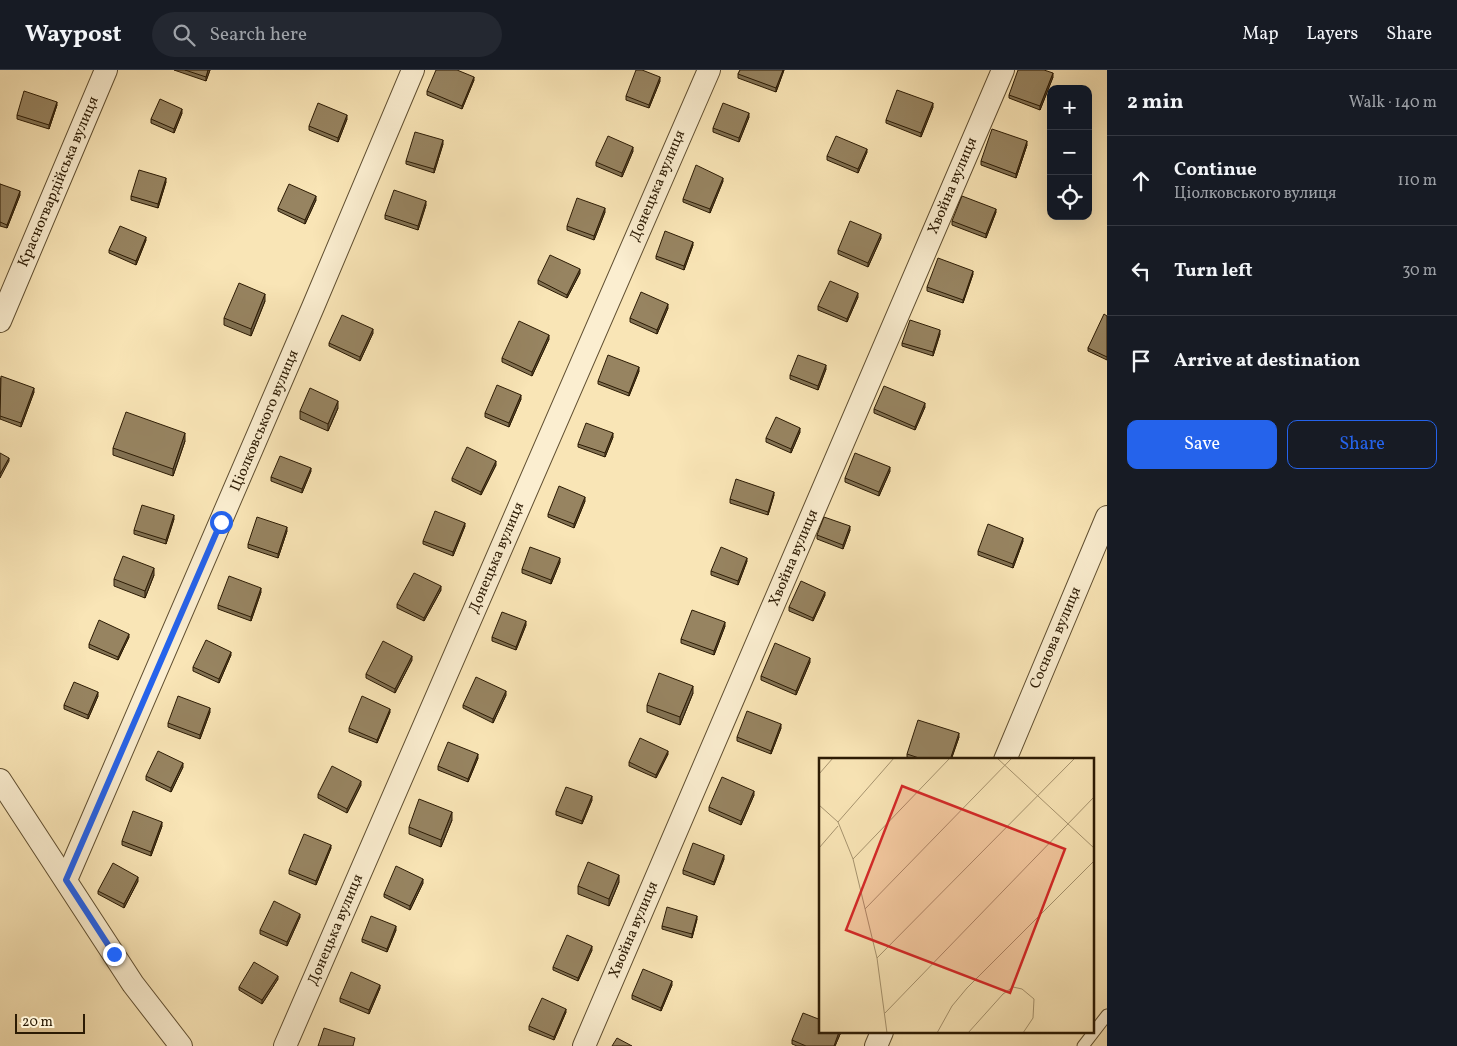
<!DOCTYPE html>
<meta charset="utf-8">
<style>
body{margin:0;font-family:Vollkorn,serif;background:#242831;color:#f1f3f6}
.controls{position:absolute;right:15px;top:15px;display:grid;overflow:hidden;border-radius:10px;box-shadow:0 5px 20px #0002}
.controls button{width:45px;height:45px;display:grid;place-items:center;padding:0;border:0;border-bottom:1px solid #363941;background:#171b24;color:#f1f3f6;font:25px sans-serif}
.scale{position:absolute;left:15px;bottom:12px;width:70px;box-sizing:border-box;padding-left:5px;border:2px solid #2c1b04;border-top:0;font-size:14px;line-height:18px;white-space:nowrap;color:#2c1b04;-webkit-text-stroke:4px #fbeed0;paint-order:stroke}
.stop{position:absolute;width:15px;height:15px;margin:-11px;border:4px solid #2563eb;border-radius:50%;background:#fff}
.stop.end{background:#2563eb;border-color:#fff;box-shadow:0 1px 5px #0008}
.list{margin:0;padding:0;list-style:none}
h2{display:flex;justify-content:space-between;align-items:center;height:65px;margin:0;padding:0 20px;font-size:21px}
h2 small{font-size:16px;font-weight:400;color:#9ea1a6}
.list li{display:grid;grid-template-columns:32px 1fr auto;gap:15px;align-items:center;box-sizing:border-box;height:90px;padding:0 20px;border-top:1px solid #363941}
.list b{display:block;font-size:19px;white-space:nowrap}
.list p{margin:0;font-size:16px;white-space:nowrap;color:#9ea1a6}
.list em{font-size:16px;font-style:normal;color:#9ea1a6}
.actions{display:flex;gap:10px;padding:15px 20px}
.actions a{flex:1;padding:11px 0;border:1px solid #2563eb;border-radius:10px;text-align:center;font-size:18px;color:#2563eb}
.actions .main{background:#2563eb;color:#fff}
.icon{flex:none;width:28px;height:28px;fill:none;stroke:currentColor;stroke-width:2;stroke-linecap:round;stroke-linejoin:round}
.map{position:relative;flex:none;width:1107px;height:976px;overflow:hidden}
header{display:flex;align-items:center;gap:30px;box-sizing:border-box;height:70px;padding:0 25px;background:#171b24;border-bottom:1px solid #363941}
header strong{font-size:24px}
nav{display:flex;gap:28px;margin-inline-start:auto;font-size:18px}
.search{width:350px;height:45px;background:#242831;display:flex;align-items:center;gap:12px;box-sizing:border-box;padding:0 18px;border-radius:28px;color:#9ea1a6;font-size:19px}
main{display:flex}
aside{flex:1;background:#171b24}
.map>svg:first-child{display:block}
</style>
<header>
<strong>Waypost</strong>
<div class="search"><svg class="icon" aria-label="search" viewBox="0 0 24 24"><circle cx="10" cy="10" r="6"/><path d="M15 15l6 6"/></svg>Search here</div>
<nav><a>Map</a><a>Layers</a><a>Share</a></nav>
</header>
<main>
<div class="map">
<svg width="1107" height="976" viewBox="0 0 1107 976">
<rect width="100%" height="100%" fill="#f9e5b6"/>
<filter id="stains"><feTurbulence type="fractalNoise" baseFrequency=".004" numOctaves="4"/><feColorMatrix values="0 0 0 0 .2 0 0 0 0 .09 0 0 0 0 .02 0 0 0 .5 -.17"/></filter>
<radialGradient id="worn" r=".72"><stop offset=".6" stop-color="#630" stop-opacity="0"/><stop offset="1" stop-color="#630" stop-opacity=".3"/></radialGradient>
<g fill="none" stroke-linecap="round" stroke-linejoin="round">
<g stroke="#5f4e30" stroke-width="13">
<path id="lane" d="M 1083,976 L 1107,945"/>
</g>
<g stroke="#5f4e30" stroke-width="24">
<g id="street">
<path d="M 0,251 L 106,0"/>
<path d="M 1005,690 L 1107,447"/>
<path d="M 0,710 L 133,914 L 181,976"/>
<path d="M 66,810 L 313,237 L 413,0"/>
<path d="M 285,976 L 709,0"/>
<path d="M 584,976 L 1003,0"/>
<path d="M 876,976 L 882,962"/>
</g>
</g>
<use href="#lane" stroke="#fbeed0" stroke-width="11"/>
<use href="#street" stroke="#fbeed0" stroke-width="22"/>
</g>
<g fill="#827253" stroke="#2c1b04">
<path d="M 174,0 L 210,0 L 206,11 Z"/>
<path d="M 740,0 L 784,0 L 776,22 L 738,8 L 738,4 Z"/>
<path d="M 1053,7 L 1040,40 L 1009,28 L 1009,25 Z"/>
<path d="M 474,10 L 462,39 L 427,25 L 427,21 Z"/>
<path d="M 660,11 L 649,38 L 626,30 L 626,26 Z"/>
<path d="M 57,35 L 49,59 L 17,49 L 17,45 Z"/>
<path d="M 933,37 L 921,67 L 886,53 L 886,50 Z"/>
<path d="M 182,43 L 174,63 L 151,53 L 151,49 Z"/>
<path d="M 749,47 L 739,72 L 713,62 L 713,58 Z"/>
<path d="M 347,49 L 338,72 L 309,60 L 309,56 Z"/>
<path d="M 443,74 L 434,103 L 406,94 L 406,91 Z"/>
<path d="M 1027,75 L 1016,108 L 981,95 L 981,91 Z"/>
<path d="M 633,81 L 622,107 L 596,96 L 596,92 Z"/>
<path d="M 867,82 L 858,103 L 827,90 L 827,86 Z"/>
<path d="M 723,111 L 710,143 L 683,132 L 683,129 Z"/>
<path d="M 166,112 L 158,138 L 131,130 L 131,126 Z"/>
<path d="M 0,114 L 20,125 L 7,158 L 0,156 Z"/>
<path d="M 316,130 L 305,154 L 278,141 L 278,138 Z"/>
<path d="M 426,135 L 418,160 L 385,149 L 385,145 Z"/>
<path d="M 605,142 L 594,170 L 567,160 L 567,156 Z"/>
<path d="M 996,142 L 986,168 L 952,155 L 952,151 Z"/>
<path d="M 881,168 L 868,197 L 838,184 L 838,180 Z"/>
<path d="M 146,170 L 136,195 L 109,183 L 109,180 Z"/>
<path d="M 693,175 L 684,200 L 656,189 L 656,186 Z"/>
<path d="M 580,203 L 567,228 L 538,214 L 538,210 Z"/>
<path d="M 973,204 L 963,233 L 927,221 L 927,217 Z"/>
<path d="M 858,227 L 847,252 L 818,240 L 818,236 Z"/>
<path d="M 265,231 L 251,266 L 224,255 L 224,248 Z"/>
<path d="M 668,238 L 657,264 L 630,252 L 630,248 Z"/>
<path d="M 1107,246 L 1107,290 L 1088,281 L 1088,278 Z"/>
<path d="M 373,263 L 360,291 L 329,276 L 329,273 Z"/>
<path d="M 940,264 L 933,286 L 902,276 L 902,273 Z"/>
<path d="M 549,269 L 532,306 L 502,292 L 502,288 Z"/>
<path d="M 826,299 L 818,320 L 790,309 L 790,305 Z"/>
<path d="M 639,301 L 629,326 L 598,314 L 598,311 Z"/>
<path d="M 0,308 L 34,322 L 21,357 L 0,349 Z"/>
<path d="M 521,329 L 509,357 L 485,347 L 485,343 Z"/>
<path d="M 925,337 L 915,360 L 874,343 L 874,339 Z"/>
<path d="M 338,338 L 328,361 L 300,349 L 300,341 Z"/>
<path d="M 800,362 L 791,383 L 766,372 L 766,368 Z"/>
<path d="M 613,367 L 605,387 L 578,377 L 578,374 Z"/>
<path d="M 185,371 L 173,406 L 113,385 L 113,378 Z"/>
<path d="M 496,395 L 481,425 L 452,411 L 452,408 Z"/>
<path d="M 311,401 L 302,423 L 271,411 L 271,407 Z"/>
<path d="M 890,401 L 879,426 L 845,412 L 845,408 Z"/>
<path d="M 774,425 L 768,445 L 730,433 L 730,429 Z"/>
<path d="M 585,431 L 574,458 L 548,447 L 548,444 Z"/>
<path d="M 174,449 L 166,474 L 134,464 L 134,460 Z"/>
<path d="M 465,456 L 453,486 L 423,474 L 423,471 Z"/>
<path d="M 850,460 L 843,479 L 817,469 L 817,465 Z"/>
<path d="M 287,461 L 278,488 L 248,478 L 248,474 Z"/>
<path d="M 1023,471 L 1013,498 L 978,485 L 978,481 Z"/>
<path d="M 747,491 L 738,515 L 711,505 L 711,501 Z"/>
<path d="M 560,492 L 551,514 L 522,503 L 522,499 Z"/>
<path d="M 154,505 L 145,528 L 114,516 L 114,509 Z"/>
<path d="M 441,520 L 424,551 L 397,538 L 397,534 Z"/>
<path d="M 261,522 L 251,551 L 218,539 L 218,535 Z"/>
<path d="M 825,525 L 813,551 L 789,541 L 789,537 Z"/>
<path d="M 526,555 L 516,580 L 492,571 L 492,567 Z"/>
<path d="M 725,556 L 714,585 L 681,573 L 681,569 Z"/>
<path d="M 129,567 L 118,590 L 89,578 L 89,574 Z"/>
<path d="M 231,585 L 219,613 L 193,601 L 193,597 Z"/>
<path d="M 412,590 L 395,623 L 366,608 L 366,604 Z"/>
<path d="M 810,592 L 796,625 L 761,610 L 761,606 Z"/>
<path d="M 693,623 L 680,655 L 647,642 L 647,635 Z"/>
<path d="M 506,625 L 493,653 L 463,638 L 463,635 Z"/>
<path d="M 98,626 L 88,649 L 64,639 L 64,635 Z"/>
<path d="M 210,642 L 200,669 L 168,657 L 168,653 Z"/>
<path d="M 390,642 L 377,673 L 349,662 L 349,658 Z"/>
<path d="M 781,658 L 771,684 L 737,671 L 737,667 Z"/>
<path d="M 959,667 L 951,690 L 914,690 L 907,687 L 907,684 Z"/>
<path d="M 668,684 L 656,708 L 629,696 L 629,692 Z"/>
<path d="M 478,688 L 468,712 L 438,700 L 438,696 Z"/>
<path d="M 183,697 L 171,722 L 146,710 L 146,706 Z"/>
<path d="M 361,715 L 347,743 L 318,728 L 318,724 Z"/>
<path d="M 754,725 L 741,755 L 709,741 L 709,737 Z"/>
<path d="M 592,730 L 582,754 L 556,745 L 556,741 Z"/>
<path d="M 452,750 L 441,777 L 409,764 L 409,757 Z"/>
<path d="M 162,756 L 151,786 L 122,775 L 122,771 Z"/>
<path d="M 331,778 L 316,815 L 289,804 L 289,800 Z"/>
<path d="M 724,789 L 714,815 L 683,804 L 683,800 Z"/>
<path d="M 138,811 L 124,838 L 98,824 L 98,821 Z"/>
<path d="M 619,812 L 609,836 L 578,824 L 578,816 Z"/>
<path d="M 423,813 L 410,840 L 384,827 L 384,824 Z"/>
<path d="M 300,847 L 287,876 L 260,864 L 260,860 Z"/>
<path d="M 697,849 L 692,868 L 662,859 L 662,856 Z"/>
<path d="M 396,860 L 387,882 L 362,872 L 362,869 Z"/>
<path d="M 592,880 L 578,911 L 553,900 L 553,897 Z"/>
<path d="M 278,909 L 262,934 L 239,920 L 239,917 Z"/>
<path d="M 672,915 L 661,941 L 632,929 L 632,925 Z"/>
<path d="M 380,918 L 369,944 L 340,932 L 340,928 Z"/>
<path d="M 566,942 L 554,970 L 529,960 L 529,956 Z"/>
<path d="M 841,962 L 835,976 L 797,976 L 792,974 L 792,970 Z"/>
</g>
<g fill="#6a5c44" stroke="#2c1b04">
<path d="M 208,0 L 210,0 L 206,11 L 206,7 Z"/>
<path d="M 783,0 L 784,0 L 776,22 L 776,18 Z"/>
<path d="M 1053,3 L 1053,7 L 1040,40 L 1040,36 Z"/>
<path d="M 474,7 L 474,10 L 462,39 L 462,36 Z"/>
<path d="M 660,7 L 660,11 L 649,38 L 649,35 Z"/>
<path d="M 57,32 L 57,35 L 49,59 L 49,55 Z"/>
<path d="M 933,33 L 933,37 L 921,67 L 921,63 Z"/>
<path d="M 182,39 L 182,43 L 174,63 L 174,59 Z"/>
<path d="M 749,43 L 749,47 L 739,72 L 739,68 Z"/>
<path d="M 347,45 L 347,49 L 338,72 L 338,68 Z"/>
<path d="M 443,70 L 443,74 L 434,103 L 434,99 Z"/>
<path d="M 1027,71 L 1027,75 L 1016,108 L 1016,104 Z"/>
<path d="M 633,77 L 633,81 L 622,107 L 622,103 Z"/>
<path d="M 867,79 L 867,82 L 858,103 L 858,99 Z"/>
<path d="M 166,108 L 166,112 L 158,138 L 158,134 Z"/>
<path d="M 723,108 L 723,111 L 710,143 L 710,139 Z"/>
<path d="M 20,121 L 20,125 L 7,158 L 7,155 Z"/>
<path d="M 316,126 L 316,130 L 305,154 L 305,150 Z"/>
<path d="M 426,131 L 426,135 L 418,160 L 418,156 Z"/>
<path d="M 605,138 L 605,142 L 594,170 L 594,166 Z"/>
<path d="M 996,139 L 996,142 L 986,168 L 986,164 Z"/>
<path d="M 881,164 L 881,168 L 868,197 L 868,193 Z"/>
<path d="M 146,167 L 146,170 L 136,195 L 136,191 Z"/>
<path d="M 693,172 L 693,175 L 684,200 L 684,196 Z"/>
<path d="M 580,199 L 580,203 L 567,228 L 567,225 Z"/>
<path d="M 973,201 L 973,204 L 963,233 L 963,230 Z"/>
<path d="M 858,223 L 858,227 L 847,252 L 847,249 Z"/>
<path d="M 265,224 L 265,231 L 251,266 L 251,259 Z"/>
<path d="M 668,234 L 668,238 L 657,264 L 657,260 Z"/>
<path d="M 373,259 L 373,263 L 360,291 L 360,287 Z"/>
<path d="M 940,260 L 940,264 L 933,286 L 933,282 Z"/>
<path d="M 549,265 L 549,269 L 532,306 L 532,302 Z"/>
<path d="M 826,295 L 826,299 L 818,320 L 818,316 Z"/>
<path d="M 639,297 L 639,301 L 629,326 L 629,323 Z"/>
<path d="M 34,318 L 34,322 L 21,357 L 21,353 Z"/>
<path d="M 521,325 L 521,329 L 509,357 L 509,353 Z"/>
<path d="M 338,331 L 338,338 L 328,361 L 328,354 Z"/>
<path d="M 925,333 L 925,337 L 915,360 L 915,357 Z"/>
<path d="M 800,358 L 800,362 L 791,383 L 791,379 Z"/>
<path d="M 185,363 L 185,371 L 173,406 L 173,399 Z"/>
<path d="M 613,363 L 613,367 L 605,387 L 605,383 Z"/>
<path d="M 9,388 L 9,391 L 0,408 L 0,404 Z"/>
<path d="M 496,391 L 496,395 L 481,425 L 481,422 Z"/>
<path d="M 890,397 L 890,401 L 879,426 L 879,422 Z"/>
<path d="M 311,398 L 311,401 L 302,423 L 302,419 Z"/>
<path d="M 774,422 L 774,425 L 768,445 L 768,442 Z"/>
<path d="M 585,427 L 585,431 L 574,458 L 574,454 Z"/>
<path d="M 174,445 L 174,449 L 166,474 L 166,470 Z"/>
<path d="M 465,453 L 465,456 L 453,486 L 453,482 Z"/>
<path d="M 850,456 L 850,460 L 843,479 L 843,475 Z"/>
<path d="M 287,457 L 287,461 L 278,488 L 278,484 Z"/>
<path d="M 1023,468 L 1023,471 L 1013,498 L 1013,494 Z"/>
<path d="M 560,488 L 560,492 L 551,514 L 551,510 Z"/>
<path d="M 747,488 L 747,491 L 738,515 L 738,511 Z"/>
<path d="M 154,498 L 154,505 L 145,528 L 145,521 Z"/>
<path d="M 441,516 L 441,520 L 424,551 L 424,548 Z"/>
<path d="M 261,518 L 261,522 L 251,551 L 251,547 Z"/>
<path d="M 825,522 L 825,525 L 813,551 L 813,548 Z"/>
<path d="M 526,551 L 526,555 L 516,580 L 516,577 Z"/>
<path d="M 725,552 L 725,556 L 714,585 L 714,581 Z"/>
<path d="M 129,564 L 129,567 L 118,590 L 118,587 Z"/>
<path d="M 231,582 L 231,585 L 219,613 L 219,609 Z"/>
<path d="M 412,586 L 412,590 L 395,623 L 395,619 Z"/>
<path d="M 810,588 L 810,592 L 796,625 L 796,621 Z"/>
<path d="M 693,616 L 693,623 L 680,655 L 680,647 Z"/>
<path d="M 506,621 L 506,625 L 493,653 L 493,649 Z"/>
<path d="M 98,622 L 98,626 L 88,649 L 88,645 Z"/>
<path d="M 210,638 L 210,642 L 200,669 L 200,665 Z"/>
<path d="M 390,639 L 390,642 L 377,673 L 377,670 Z"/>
<path d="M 781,654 L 781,658 L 771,684 L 771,681 Z"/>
<path d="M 959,663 L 959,667 L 951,690 L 950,690 Z"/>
<path d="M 668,681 L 668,684 L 656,708 L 656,705 Z"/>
<path d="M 478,684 L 478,688 L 468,712 L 468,709 Z"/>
<path d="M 183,693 L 183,697 L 171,722 L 171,718 Z"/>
<path d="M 361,711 L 361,715 L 347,743 L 347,739 Z"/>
<path d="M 754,721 L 754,725 L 741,755 L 741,751 Z"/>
<path d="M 592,726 L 592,730 L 582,754 L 582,751 Z"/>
<path d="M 452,742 L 452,750 L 441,777 L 441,770 Z"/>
<path d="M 162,752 L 162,756 L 151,786 L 151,782 Z"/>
<path d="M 331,775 L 331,778 L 316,815 L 316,811 Z"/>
<path d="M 724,785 L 724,789 L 714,815 L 714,812 Z"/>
<path d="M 619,805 L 619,812 L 609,836 L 609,829 Z"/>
<path d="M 138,807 L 138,811 L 124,838 L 124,834 Z"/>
<path d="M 423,809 L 423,813 L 410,840 L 410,836 Z"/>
<path d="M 300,844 L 300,847 L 287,876 L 287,872 Z"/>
<path d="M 697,846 L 697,849 L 692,868 L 692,864 Z"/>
<path d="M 396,856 L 396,860 L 387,882 L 387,879 Z"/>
<path d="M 592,876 L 592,880 L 578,911 L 578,908 Z"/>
<path d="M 278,906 L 278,909 L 262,934 L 262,930 Z"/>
<path d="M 672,911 L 672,915 L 661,941 L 661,938 Z"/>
<path d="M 380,915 L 380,918 L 369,944 L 369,940 Z"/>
<path d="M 566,939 L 566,942 L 554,970 L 554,967 Z"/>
<path d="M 839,962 L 841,962 L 835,976 L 834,976 Z"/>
</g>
<g fill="#978461" stroke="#2c1b04">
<path d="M 185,0 L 208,0 L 206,7 Z"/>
<path d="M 436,0 L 457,0 L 474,7 L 462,36 L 427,21 Z"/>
<path d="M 636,0 L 642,0 L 660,7 L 649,35 L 626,26 Z"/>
<path d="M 740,0 L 783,0 L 776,18 L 738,4 Z"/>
<path d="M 1018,0 L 1044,0 L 1053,3 L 1040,36 L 1009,25 Z"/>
<path d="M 897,20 L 933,33 L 921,63 L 886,50 Z"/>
<path d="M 24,21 L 57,32 L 49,55 L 17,45 Z"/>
<path d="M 160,29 L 182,39 L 174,59 L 151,49 Z"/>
<path d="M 318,33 L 347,45 L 338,68 L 309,56 Z"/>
<path d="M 723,33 L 749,43 L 739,68 L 713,58 Z"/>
<path d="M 992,59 L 1027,71 L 1016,104 L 981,91 Z"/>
<path d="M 415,62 L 443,70 L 434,99 L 406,91 Z"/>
<path d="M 608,66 L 633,77 L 622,103 L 596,92 Z"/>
<path d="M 836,66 L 867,79 L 858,99 L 827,86 Z"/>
<path d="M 696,95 L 723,108 L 710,139 L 683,129 Z"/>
<path d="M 139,100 L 166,108 L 158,134 L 131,126 Z"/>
<path d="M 0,114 L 20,121 L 7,155 L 0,152 Z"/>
<path d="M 289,114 L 316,126 L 305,150 L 278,138 Z"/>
<path d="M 394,120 L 426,131 L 418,156 L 385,145 Z"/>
<path d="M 962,126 L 996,139 L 986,164 L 952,151 Z"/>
<path d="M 577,128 L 605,138 L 594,166 L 567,156 Z"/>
<path d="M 850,151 L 881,164 L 868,193 L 838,180 Z"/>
<path d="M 120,156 L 146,167 L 136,191 L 109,180 Z"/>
<path d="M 665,161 L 693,172 L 684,196 L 656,186 Z"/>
<path d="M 550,185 L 580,199 L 567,225 L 538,210 Z"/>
<path d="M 938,188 L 973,201 L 963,230 L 927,217 Z"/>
<path d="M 830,211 L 858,223 L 847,249 L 818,236 Z"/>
<path d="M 239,213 L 265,224 L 251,259 L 224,248 Z"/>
<path d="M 641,222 L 668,234 L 657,260 L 630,248 Z"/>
<path d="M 1104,244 L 1107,246 L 1107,287 L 1088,278 Z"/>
<path d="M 342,245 L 373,259 L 360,287 L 329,273 Z"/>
<path d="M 910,250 L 940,260 L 933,282 L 902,273 Z"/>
<path d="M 519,251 L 549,265 L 532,302 L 502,288 Z"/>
<path d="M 608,285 L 639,297 L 629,323 L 598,311 Z"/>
<path d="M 798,285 L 826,295 L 818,316 L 790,305 Z"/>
<path d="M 1,306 L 34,318 L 21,353 L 0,346 Z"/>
<path d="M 497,315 L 521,325 L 509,353 L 485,343 Z"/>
<path d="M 884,316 L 925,333 L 915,357 L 874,339 Z"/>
<path d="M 310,318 L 338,331 L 328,354 L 300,341 Z"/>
<path d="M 126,342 L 185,363 L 173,399 L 113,378 Z"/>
<path d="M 776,347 L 800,358 L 791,379 L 766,368 Z"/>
<path d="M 586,353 L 613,363 L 605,383 L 578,374 Z"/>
<path d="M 467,377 L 496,391 L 481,422 L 452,408 Z"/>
<path d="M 0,383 L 9,388 L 0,404 Z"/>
<path d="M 855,383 L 890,397 L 879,422 L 845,408 Z"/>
<path d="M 280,386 L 311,398 L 302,419 L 271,407 Z"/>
<path d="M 736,409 L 774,422 L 768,442 L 730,429 Z"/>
<path d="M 559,416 L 585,427 L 574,454 L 548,444 Z"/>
<path d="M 142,435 L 174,445 L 166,470 L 134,460 Z"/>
<path d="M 435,441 L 465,453 L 453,482 L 423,471 Z"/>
<path d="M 257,447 L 287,457 L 278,484 L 248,474 Z"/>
<path d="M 824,447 L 850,456 L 843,475 L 817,465 Z"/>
<path d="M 988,454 L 1023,468 L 1013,494 L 978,481 Z"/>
<path d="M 530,477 L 560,488 L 551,510 L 522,499 Z"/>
<path d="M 721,477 L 747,488 L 738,511 L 711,501 Z"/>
<path d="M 123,486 L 154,498 L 145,521 L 114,509 Z"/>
<path d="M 414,503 L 441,516 L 424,548 L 397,534 Z"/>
<path d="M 229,506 L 261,518 L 251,547 L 218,535 Z"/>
<path d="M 801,511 L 825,522 L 813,548 L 789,537 Z"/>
<path d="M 692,540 L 725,552 L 714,581 L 681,569 Z"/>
<path d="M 502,542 L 526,551 L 516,577 L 492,567 Z"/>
<path d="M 99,550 L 129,564 L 118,587 L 89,574 Z"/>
<path d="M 206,570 L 231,582 L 219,609 L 193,597 Z"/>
<path d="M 383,571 L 412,586 L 395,619 L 366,604 Z"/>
<path d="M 775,573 L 810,588 L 796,621 L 761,606 Z"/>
<path d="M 659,603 L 693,616 L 680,647 L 647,635 Z"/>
<path d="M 476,607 L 506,621 L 493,649 L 463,635 Z"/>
<path d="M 74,612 L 98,622 L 88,645 L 64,635 Z"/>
<path d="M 178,626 L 210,638 L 200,665 L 168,653 Z"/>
<path d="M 362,626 L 390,639 L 377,670 L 349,658 Z"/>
<path d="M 747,641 L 781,654 L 771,681 L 737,667 Z"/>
<path d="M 918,650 L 959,663 L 950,690 L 925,690 L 907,684 Z"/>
<path d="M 640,668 L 668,681 L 656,705 L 629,692 Z"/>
<path d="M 448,672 L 478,684 L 468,709 L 438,696 Z"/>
<path d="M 158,681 L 183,693 L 171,718 L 146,706 Z"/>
<path d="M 332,696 L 361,711 L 347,739 L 318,724 Z"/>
<path d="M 722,707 L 754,721 L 741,751 L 709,737 Z"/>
<path d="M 566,717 L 592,726 L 582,751 L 556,741 Z"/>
<path d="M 419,729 L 452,742 L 441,770 L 409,757 Z"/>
<path d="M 133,741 L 162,752 L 151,782 L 122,771 Z"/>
<path d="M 304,764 L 331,775 L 316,811 L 289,800 Z"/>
<path d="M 693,773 L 724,785 L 714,812 L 683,800 Z"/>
<path d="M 588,792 L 619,805 L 609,829 L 578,816 Z"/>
<path d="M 113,793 L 138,807 L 124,834 L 98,821 Z"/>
<path d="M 396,796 L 423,809 L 410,836 L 384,824 Z"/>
<path d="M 274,831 L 300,844 L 287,872 L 260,860 Z"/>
<path d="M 667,837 L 697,846 L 692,864 L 662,856 Z"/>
<path d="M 371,846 L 396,856 L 387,879 L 362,869 Z"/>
<path d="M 567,865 L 592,876 L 578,908 L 553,897 Z"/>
<path d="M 254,892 L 278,906 L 262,930 L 239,917 Z"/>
<path d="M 643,899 L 672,911 L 661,938 L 632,925 Z"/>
<path d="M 351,902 L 380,915 L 369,940 L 340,928 Z"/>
<path d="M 542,928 L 566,939 L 554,967 L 529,956 Z"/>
<path d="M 803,943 L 821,950 L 821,962 L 839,962 L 834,976 L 806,976 L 792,970 Z"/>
<path d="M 324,958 L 355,968 L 353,976 L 318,976 Z"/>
<path d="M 617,968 L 632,976 L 612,976 Z"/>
</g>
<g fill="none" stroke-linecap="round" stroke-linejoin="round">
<path stroke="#2563eb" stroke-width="6" d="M 114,884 L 66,810 L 221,452"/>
</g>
<g text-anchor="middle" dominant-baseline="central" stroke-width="5" stroke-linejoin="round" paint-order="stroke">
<g font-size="15" fill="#2c1b04" stroke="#fbeed0">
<text transform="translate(59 112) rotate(-67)">Красногвардійська вулиця</text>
<text transform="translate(658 116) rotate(-67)">Донецька вулиця</text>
<text transform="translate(953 116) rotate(-67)">Хвойна вулиця</text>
<text transform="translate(265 351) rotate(-67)">Ціолковського вулиця</text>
<text transform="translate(497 488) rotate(-67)">Донецька вулиця</text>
<text transform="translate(794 488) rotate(-67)">Хвойна вулиця</text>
<text transform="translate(1056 568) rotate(-67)">Соснова вулиця</text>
<text transform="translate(336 860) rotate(-67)">Донецька вулиця</text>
<text transform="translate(634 860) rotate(-67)">Хвойна вулиця</text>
</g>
</g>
<g transform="translate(819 688)">
<rect width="275" height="275" fill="#f9e5b6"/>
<path fill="none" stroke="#a7946f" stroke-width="1" d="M 178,0 L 275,90M 0,16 L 14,0M 0,47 L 19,64 L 34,101 L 58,200 L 68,275M 19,64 L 75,0M 0,90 L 19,68M 34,101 L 131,0M 46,151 L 193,0M 58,200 L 256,0M 66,255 L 275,39M 118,275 L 133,248 L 148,230 L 275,103M 149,275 L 184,236 L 194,229 L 203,231 L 215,241 L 214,260 L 204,275"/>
<path fill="#d62828" fill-opacity="0.15" stroke="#d62828" stroke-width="2.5" d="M 83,28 L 246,91 L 191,235 L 27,172 Z"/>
<rect width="275" height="275" fill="none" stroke="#2c1b04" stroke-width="2.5"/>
</g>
<rect width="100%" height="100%" filter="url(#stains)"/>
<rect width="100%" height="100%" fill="url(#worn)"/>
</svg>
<div class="controls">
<button>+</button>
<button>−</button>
<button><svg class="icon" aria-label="locate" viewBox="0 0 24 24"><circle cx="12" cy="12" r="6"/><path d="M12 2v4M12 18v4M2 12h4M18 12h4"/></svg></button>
</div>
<div class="scale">20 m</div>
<div class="stop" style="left:221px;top:452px"></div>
<div class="stop end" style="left:114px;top:884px"></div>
</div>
<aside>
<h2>2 min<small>Walk · 140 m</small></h2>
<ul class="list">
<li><svg class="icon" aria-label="ahead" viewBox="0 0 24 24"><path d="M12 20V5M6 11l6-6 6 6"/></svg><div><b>Continue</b><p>Ціолковського вулиця</p></div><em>110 m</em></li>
<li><svg class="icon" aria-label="left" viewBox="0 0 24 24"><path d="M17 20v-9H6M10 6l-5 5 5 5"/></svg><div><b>Turn left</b></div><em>30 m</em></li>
<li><svg class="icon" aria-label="arrive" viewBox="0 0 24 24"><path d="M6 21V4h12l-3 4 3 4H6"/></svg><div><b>Arrive at destination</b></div></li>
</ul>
<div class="actions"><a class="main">Save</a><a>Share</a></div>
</aside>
</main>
